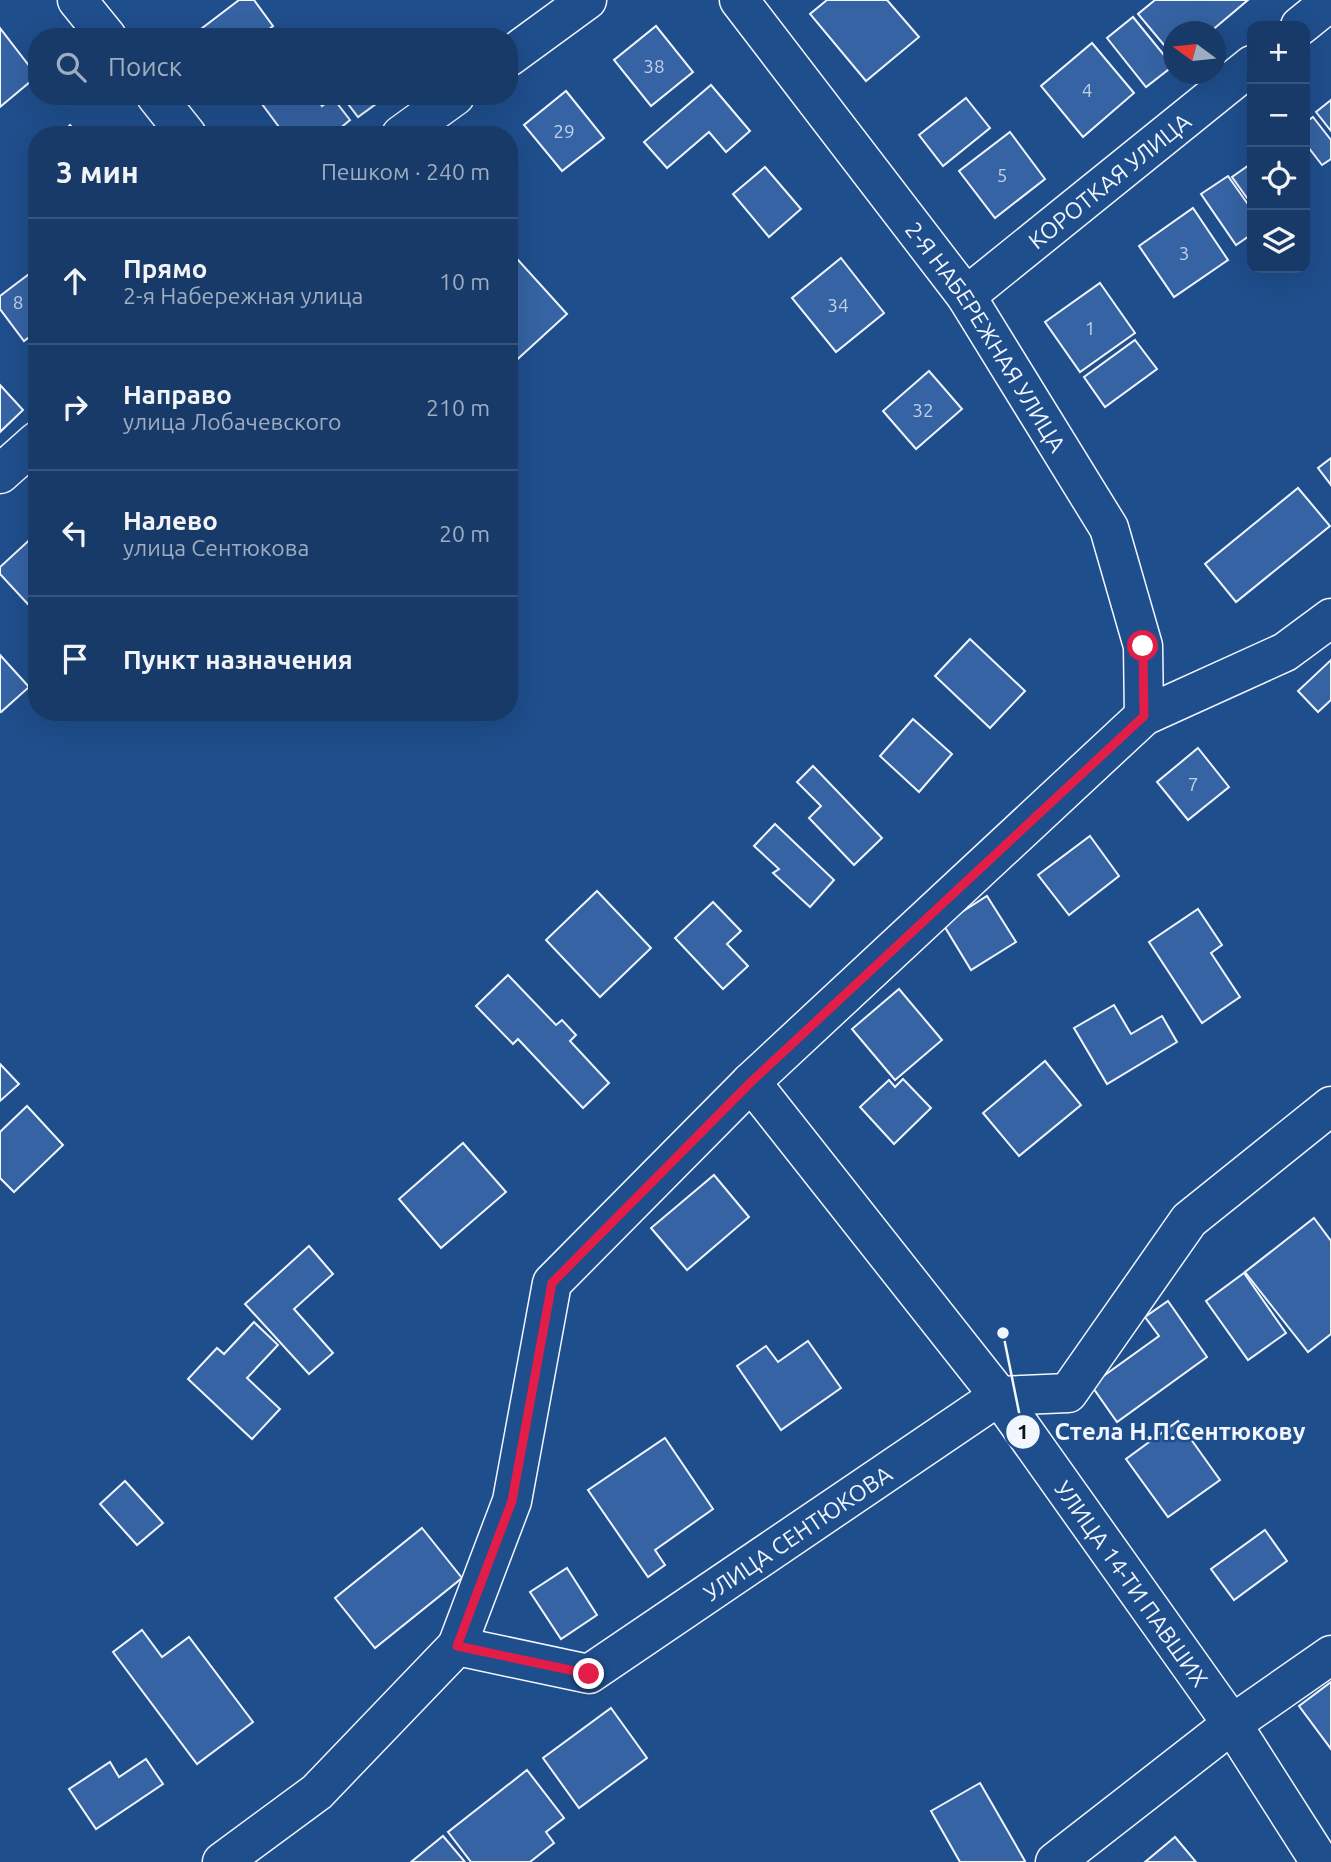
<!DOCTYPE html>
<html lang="ru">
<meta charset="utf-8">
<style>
body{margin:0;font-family:Ubuntu,sans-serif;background:#244571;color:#f1f3f6}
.controls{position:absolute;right:21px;top:21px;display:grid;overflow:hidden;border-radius:14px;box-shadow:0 7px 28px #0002}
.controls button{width:63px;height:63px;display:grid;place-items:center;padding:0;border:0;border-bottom:2px solid #36547d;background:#173a69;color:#f1f3f6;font:35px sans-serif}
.compass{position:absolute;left:1163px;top:21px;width:63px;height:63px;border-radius:50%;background:#173a69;box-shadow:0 7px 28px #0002;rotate:285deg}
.stop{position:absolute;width:21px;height:21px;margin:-16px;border:5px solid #e11d48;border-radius:50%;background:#fff}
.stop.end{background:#e11d48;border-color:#fff;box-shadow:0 2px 7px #0008}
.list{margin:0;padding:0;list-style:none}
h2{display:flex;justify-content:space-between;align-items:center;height:91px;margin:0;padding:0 28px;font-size:30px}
h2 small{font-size:23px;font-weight:400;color:#9eadc0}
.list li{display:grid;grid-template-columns:46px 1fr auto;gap:21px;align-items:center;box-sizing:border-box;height:126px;padding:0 28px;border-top:2px solid #36547d}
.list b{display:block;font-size:26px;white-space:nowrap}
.list p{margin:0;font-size:23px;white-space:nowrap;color:#9eadc0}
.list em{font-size:23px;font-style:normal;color:#9eadc0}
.icon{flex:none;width:38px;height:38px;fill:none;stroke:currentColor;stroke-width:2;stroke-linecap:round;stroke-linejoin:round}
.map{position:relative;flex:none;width:1331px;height:1862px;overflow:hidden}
.search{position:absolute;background:#173a69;box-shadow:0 7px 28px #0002;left:28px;top:28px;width:490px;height:77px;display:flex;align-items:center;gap:18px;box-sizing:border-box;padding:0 24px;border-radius:28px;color:#9eadc0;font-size:26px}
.panel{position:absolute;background:#173a69;box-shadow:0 7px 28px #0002;left:28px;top:126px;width:490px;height:595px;border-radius:28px}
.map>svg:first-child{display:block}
</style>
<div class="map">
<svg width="1331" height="1862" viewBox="0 0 1331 1862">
<rect width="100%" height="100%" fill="#1f4e8c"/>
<g fill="#3563a3" stroke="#f2f6ff" stroke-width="2">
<path d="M 239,0 L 254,0 L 273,26 L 259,37 L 200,37 L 197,32 Z"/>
<path d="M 827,0 L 887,0 L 919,37 L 866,81 L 810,14 Z"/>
<path d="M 1155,0 L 1248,0 L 1210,32 L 1174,32 L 1174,57 L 1138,14 Z"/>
<path d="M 1133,17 L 1173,66 L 1146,87 L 1107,38 Z"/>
<path d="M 656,26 L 693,72 L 651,106 L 614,60 Z"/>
<path d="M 0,28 L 37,76 L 0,107 Z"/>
<path d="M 1092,43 L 1134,93 L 1083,137 L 1041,86 Z"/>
<path d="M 711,85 L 750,131 L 726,152 L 709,132 L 667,168 L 644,142 Z"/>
<path d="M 566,91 L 604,138 L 562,171 L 524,125 Z"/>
<path d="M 256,96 L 315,96 L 322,106 L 333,98 L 350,120 L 332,135 L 285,135 Z"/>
<path d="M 342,96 L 376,96 L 380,101 L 358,117 Z"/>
<path d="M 966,98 L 990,128 L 943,166 L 919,135 Z"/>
<path d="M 1331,100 L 1331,131 L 1316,112 Z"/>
<path d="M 1313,117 L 1331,140 L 1331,159 L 1322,165 L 1305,143 L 1305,123 Z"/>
<path d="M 70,125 L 79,135 L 60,135 Z"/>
<path d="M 1010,132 L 1045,179 L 995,218 L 959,171 Z"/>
<path d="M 1252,163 L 1252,205 L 1232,177 Z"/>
<path d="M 765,167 L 801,209 L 769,237 L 733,194 Z"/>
<path d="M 1228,176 L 1252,210 L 1252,234 L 1236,245 L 1201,194 Z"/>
<path d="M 1193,208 L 1228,260 L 1174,297 L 1139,246 Z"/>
<path d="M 509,250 L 567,314 L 510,366 L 509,365 Z"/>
<path d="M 841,258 L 884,313 L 836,352 L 792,298 Z"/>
<path d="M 37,268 L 37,331 L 24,341 L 0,309 L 0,296 Z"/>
<path d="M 1100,283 L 1135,333 L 1080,372 L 1045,322 Z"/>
<path d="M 1135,340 L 1157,369 L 1105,407 L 1084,377 Z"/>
<path d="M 929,371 L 962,409 L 916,449 L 883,411 Z"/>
<path d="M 0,385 L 23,410 L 0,432 Z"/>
<path d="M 1331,458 L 1331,485 L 1318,468 Z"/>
<path d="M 1298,488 L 1330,526 L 1236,602 L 1205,564 Z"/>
<path d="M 37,533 L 37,614 L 0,574 L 0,567 Z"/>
<path d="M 970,639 L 1025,691 L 990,728 L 935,676 Z"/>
<path d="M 0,655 L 29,687 L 1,712 L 0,711 Z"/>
<path d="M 1331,660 L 1331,700 L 1318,712 L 1298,691 Z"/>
<path d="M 913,719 L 952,754 L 919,792 L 880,756 Z"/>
<path d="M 1198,748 L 1229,787 L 1188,820 L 1157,782 Z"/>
<path d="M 813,766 L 882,838 L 854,865 L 809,818 L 821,806 L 797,782 Z"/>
<path d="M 775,824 L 834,880 L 810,907 L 773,873 L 779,869 L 754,846 Z"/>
<path d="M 1090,836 L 1119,876 L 1069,915 L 1038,875 Z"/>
<path d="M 597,891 L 651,948 L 600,997 L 546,940 Z"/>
<path d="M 987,896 L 1016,942 L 971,970 L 943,924 Z"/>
<path d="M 713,902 L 741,931 L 727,944 L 748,966 L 723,989 L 675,938 Z"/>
<path d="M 1198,909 L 1222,945 L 1211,953 L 1240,997 L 1202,1023 L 1149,942 Z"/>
<path d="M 508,975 L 556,1025 L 562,1020 L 576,1035 L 570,1041 L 609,1083 L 583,1108 L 518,1039 L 513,1044 L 476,1006 Z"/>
<path d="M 899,989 L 942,1040 L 895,1080 L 852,1029 Z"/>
<path d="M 1114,1005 L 1131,1034 L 1162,1016 L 1177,1042 L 1107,1084 L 1074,1028 Z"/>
<path d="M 1045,1061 L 1081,1105 L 1019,1156 L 983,1113 Z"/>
<path d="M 0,1064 L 19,1084 L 0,1101 Z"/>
<path d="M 903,1079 L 931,1108 L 894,1144 L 860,1107 L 889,1080 L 895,1087 Z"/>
<path d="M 27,1106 L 63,1145 L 14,1192 L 0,1178 L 0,1132 Z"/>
<path d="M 463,1143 L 506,1192 L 441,1248 L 399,1199 Z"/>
<path d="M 714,1175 L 749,1217 L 687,1270 L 651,1228 Z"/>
<path d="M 1314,1218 L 1331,1241 L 1331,1334 L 1308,1352 L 1245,1272 Z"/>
<path d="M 309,1246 L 333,1274 L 294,1309 L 333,1353 L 309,1374 L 245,1304 Z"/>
<path d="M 1244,1273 L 1286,1333 L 1248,1360 L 1206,1301 Z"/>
<path d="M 1168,1301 L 1207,1357 L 1117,1422 L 1091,1385 L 1159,1336 L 1145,1317 Z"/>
<path d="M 254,1322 L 278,1345 L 247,1378 L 280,1409 L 252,1439 L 188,1379 L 217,1348 L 224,1354 Z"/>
<path d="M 808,1341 L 841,1388 L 781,1430 L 737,1366 L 766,1346 L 778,1362 Z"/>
<path d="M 1178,1421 L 1220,1480 L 1168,1517 L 1126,1459 Z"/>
<path d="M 665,1438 L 713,1509 L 655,1550 L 665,1565 L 648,1577 L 588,1490 Z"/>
<path d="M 125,1481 L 163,1523 L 137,1545 L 100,1504 Z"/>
<path d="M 422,1528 L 462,1578 L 375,1648 L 335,1598 Z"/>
<path d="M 1265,1530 L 1287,1561 L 1234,1600 L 1211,1569 Z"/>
<path d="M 567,1568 L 597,1615 L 561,1639 L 530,1592 Z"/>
<path d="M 142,1630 L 162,1657 L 189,1637 L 253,1722 L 197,1764 L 113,1652 Z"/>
<path d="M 1331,1682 L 1331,1749 L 1299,1706 Z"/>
<path d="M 611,1708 L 647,1758 L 579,1808 L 543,1758 Z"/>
<path d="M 146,1759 L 163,1784 L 96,1829 L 69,1789 L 110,1762 L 119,1777 Z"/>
<path d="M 527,1770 L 564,1818 L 546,1832 L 554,1843 L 530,1862 L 471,1862 L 448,1832 Z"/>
<path d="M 980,1783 L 1025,1861 L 1023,1862 L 960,1862 L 931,1811 Z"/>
<path d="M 443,1836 L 465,1862 L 411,1862 Z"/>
<path d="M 1175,1837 L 1196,1862 L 1145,1862 Z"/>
</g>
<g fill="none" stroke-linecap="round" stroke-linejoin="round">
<g stroke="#f2f6ff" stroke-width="41">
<g id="minor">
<path d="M 77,0 L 107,37"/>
<path id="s1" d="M 739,0 L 966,296 L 1109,528 L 1143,646 L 1144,716"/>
<path d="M 1300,26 L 1331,1"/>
<path d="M 509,57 L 587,0"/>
<path d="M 156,96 L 187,135"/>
<path d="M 401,135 L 455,96"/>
<path id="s2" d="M 966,296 L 1252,65"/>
<path d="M 0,474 L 37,441"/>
<path id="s3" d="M 751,1082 L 999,1396 L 1232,1724 L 1320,1862"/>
<path d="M 457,1646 L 512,1501 L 552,1283 L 751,1082 L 1144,716 L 1285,652 L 1331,618"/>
<path id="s4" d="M 222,1862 L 317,1792 L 457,1646 L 589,1674 L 999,1396 L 1068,1393 L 1189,1220 L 1331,1106"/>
<path d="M 1055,1862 L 1232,1724 L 1331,1655"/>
</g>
</g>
<use href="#minor" stroke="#1f4e8c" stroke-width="38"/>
</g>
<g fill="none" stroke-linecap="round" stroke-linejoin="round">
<path stroke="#e11d48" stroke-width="9" d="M 589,1674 L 457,1646 L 512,1501 L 552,1283 L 751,1082 L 1144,716 L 1143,646"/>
</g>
<g text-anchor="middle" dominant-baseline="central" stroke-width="5" stroke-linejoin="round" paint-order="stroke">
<g font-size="19" fill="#c3d1e8">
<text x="654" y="66">38</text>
<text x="1087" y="90">4</text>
<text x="564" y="131">29</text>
<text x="1002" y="175">5</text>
<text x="1184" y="253">3</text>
<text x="18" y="302">8</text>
<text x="838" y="305">34</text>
<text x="1090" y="328">1</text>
<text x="923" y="410">32</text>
<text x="1193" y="784">7</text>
</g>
<g font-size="23" fill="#f2f6ff" stroke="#1f4e8c">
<text stroke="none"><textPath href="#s2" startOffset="184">КОРОТКАЯ УЛИЦА</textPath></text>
<text stroke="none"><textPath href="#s1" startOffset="418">2-Я НАБЕРЕЖНАЯ УЛИЦА</textPath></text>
<text stroke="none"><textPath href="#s4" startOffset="707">УЛИЦА СЕНТЮКОВА</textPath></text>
<text stroke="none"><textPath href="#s3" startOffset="630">УЛИЦА 14-ТИ ПАВШИХ</textPath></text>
</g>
</g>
<path fill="none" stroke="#f2f6ff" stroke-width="2.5" d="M1003 1333L1023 1432"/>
<g fill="#f2f6ff" stroke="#1f4e8c" stroke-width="2.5">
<circle cx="1003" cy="1333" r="7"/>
<circle cx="1023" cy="1432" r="18"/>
</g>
<g font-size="21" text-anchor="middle" font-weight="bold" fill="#111">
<text x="1023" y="1439">1</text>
</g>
<g font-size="24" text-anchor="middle" font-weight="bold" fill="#f2f6ff" stroke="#1f4e8c" stroke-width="5" stroke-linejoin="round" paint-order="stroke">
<text x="1180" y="1440">Стела Н.П.Сентюкову</text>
</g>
</svg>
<div class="controls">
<button>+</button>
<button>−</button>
<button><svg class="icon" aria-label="locate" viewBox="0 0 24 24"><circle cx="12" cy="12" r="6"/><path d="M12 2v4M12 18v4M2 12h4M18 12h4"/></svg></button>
<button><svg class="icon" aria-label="layers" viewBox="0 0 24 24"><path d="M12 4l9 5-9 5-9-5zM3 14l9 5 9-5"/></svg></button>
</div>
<svg class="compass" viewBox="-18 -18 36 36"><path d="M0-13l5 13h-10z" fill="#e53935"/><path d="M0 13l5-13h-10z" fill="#9eadc0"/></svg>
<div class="stop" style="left:1143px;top:646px"></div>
<div class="stop end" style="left:589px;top:1674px"></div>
<div class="search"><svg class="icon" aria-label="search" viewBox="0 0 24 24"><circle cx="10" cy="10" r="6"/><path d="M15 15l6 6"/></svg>Поиск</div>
<section class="panel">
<h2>3 мин<small>Пешком · 240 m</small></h2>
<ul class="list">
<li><svg class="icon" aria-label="ahead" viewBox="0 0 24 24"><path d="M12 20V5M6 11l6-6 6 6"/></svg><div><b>Прямо</b><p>2-я Набережная улица</p></div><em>10 m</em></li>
<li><svg class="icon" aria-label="right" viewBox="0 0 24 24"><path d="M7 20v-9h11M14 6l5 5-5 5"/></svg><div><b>Направо</b><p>улица Лобачевского</p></div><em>210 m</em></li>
<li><svg class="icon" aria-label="left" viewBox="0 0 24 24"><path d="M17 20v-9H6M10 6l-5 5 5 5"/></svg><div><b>Налево</b><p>улица Сентюкова</p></div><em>20 m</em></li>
<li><svg class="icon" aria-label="arrive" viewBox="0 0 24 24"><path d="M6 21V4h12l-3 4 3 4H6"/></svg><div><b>Пункт назначения</b></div></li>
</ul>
</section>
</div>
